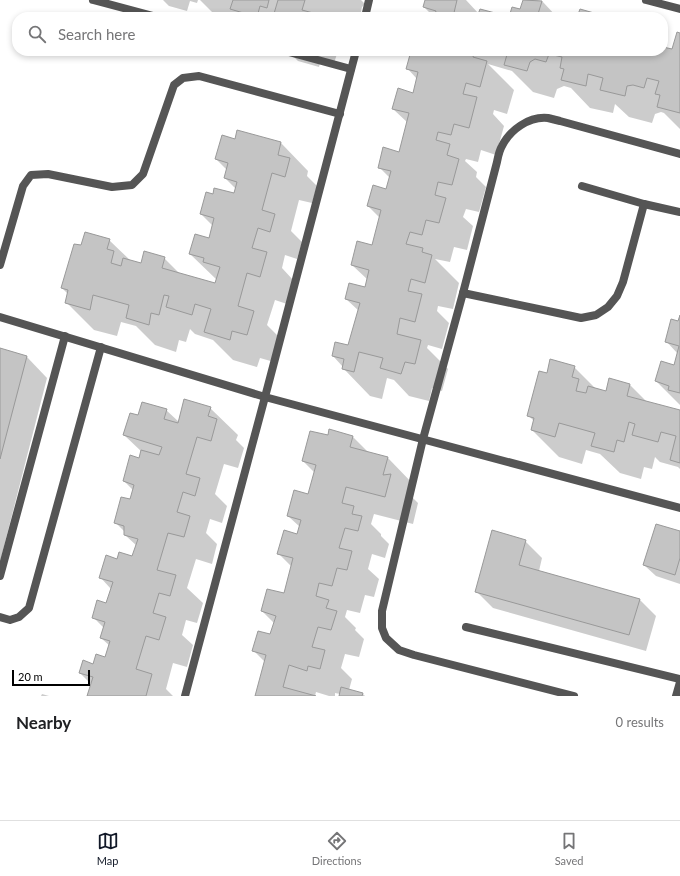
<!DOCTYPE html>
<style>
body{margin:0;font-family:Lato,sans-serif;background:#f6f6f6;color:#202124}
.scale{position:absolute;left:12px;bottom:10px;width:78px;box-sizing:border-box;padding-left:4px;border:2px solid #000;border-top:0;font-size:11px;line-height:14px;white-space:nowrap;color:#000;-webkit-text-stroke:3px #fff;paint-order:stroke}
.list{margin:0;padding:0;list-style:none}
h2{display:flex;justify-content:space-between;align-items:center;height:52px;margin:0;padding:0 16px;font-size:17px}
h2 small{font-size:13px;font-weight:400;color:#757577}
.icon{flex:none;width:22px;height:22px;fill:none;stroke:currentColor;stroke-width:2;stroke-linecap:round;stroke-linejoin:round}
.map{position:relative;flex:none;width:680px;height:696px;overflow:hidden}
.search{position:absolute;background:#fff;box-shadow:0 2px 6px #0003;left:12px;right:12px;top:12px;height:44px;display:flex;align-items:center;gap:10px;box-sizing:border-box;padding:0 14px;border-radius:16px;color:#757577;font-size:15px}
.sheet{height:124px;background:#fff}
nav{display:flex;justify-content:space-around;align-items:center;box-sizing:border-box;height:56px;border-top:1px solid #e0e0e0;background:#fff;font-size:11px;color:#757577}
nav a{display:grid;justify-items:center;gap:2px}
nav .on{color:#111827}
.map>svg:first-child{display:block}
</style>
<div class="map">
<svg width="680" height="696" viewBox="0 0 680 696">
<rect width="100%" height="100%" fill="#fff"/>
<g fill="#0003">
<path d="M 163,0 L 198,0 L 197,3 L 190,1 L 187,11 L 169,6 Z"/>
<path d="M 200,0 L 361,0 L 365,4 L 362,7 L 360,17 L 217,17 Z"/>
<path d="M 426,0 L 466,0 L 479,14 L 498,15 L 501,17 L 434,17 L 424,7 Z"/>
<path d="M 524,0 L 536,0 L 542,1 L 557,17 L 510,17 L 521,10 Z"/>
<path d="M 680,34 L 680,129 L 664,113 L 661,112 L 655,114 L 652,123 L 629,117 L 615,104 L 613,113 L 590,108 L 571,88 L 564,86 L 557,89 L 554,98 L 533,92 L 512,71 L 488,64 L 514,90 L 507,114 L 494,110 L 493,114 L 504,126 L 496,155 L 481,150 L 478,162 L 466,159 L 465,161 L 477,172 L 476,177 L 486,187 L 479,212 L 466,209 L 463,217 L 473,226 L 467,250 L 454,247 L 450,262 L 435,259 L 459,283 L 453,309 L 438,306 L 437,311 L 449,323 L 442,349 L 428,345 L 427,348 L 448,369 L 442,391 L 432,388 L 429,401 L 409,396 L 394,380 L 387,378 L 382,399 L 370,396 L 343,368 L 343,367 L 333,356 L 349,346 L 359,311 L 346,299 L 365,288 L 368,280 L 352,265 L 372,246 L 380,218 L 368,206 L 387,190 L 390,178 L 379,167 L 400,153 L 408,123 L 393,109 L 414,94 L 417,79 L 407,68 L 412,51 L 425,54 L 426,51 L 663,51 L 663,48 L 673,51 Z"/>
<path d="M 288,51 L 338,51 L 334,63 L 321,59 L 319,67 L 298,61 Z"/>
<path d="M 238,131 L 281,143 L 308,171 L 307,176 L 317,186 L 312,203 L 299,200 L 291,231 L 302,242 L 297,259 L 285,255 L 282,268 L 294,281 L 287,304 L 275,300 L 267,325 L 281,339 L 274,362 L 260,358 L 257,367 L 233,360 L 213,340 L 195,334 L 190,329 L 186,342 L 179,340 L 176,352 L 155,345 L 136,326 L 121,322 L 117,336 L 94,330 L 66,302 L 68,294 L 62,288 L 82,247 L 109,240 L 132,262 L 141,265 L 164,258 L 181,275 L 216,284 L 217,280 L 190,254 L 209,239 L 213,226 L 201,214 L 213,195 L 235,195 L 236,189 L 225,178 L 227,170 L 216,159 L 236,140 Z"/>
<path d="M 680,317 L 680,405 L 656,381 L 674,366 L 678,354 L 666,341 L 678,323 Z"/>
<path d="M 0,349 L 26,356 L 47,378 L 0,562 Z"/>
<path d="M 574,367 L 596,389 L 606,392 L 610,379 L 630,385 L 647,402 L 680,411 L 680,469 L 678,467 L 660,462 L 655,457 L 652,469 L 644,467 L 641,479 L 620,473 L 600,454 L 586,450 L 582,464 L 559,457 L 532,430 L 534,421 L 528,415 L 547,374 Z"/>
<path d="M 210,408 L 238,435 L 236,440 L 244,448 L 238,468 L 224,464 L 215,494 L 227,506 L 222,523 L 210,519 L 206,533 L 217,544 L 212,564 L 196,559 L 187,588 L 203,603 L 197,623 L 186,620 L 182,635 L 193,645 L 187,667 L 173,663 L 166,689 L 173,696 L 88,696 L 92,685 L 80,673 L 105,658 L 110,646 L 101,638 L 104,628 L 93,617 L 107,604 L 111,589 L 100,577 L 118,560 L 133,557 L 137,546 L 125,535 L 125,532 L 115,522 L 130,501 L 133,490 L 124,481 L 140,459 L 142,452 L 124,435 L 138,416 L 166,410 L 179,422 Z"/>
<path d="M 352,436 L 369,453 L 388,458 L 415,486 L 412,497 L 418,503 L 413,524 L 374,514 L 371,524 L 381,534 L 381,536 L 389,544 L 385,558 L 372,554 L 368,569 L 379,579 L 374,597 L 365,595 L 360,613 L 347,610 L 345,617 L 356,628 L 355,630 L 364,639 L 359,657 L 345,654 L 341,668 L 352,679 L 349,690 L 363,694 L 365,696 L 340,696 L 340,694 L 335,693 L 335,696 L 329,696 L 316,692 L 315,696 L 256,696 L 265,662 L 254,651 L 271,636 L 275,624 L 262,611 L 285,595 L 292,567 L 278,553 L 298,535 L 300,527 L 288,516 L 309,495 L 315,473 L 303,461 L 329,437 Z"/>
<path d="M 680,532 L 680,584 L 656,576 L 644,565 Z"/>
<path d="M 525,541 L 542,558 L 539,571 L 639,599 L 656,616 L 646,651 L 493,608 L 476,591 Z"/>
<path d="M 42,694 L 49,696 L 41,696 Z"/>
</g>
<g fill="#c4c4c4" stroke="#999">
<path d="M 233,0 L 269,0 L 267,8 L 260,6 L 257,17 L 230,9 Z"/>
<path d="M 278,0 L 305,0 L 302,10 L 313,13 L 312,17 L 273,17 Z"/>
<path d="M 425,0 L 457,0 L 453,17 L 434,17 L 436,11 L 423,7 Z"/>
<path d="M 523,0 L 542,1 L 538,14 L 547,17 L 509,17 L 512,7 L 520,9 Z"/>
<path d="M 480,9 L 499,14 L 498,17 L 477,17 Z"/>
<path d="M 580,9 L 601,15 L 601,17 L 577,17 Z"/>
<path d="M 677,32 L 680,33 L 680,113 L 657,107 L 660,95 L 655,94 L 659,81 L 647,78 L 644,88 L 633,85 L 627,86 L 625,96 L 600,90 L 603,78 L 588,74 L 586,86 L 561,80 L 564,69 L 560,68 L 562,57 L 549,54 L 546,62 L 535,59 L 530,62 L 527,71 L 504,65 L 508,51 L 663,51 L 663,47 L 672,49 Z"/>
<path d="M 411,51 L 416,51 L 424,53 L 425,51 L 468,51 L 474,53 L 473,57 L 487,61 L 480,87 L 466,83 L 463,94 L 477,97 L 469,128 L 454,124 L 451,135 L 438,132 L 436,140 L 450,144 L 447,155 L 459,159 L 452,185 L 438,182 L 435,195 L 446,198 L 439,223 L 426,220 L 422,235 L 410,232 L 406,244 L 423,248 L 422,252 L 432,255 L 425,283 L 411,279 L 408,291 L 422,294 L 415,322 L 400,318 L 397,334 L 421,340 L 415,364 L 405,362 L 401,374 L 380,368 L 383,358 L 359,352 L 354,372 L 342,369 L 344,359 L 332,356 L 335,342 L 348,345 L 360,303 L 345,299 L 349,283 L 365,287 L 369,270 L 351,265 L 357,241 L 372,245 L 381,210 L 367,206 L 373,185 L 386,189 L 391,171 L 378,168 L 383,147 L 399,152 L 409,113 L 392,109 L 398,88 L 413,93 L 418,72 L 406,69 Z"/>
<path d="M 237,130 L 281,142 L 278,155 L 290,158 L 285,177 L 272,173 L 262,210 L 275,214 L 270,232 L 258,228 L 252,248 L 267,252 L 260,277 L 247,273 L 238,306 L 254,311 L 247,335 L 232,331 L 230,340 L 204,332 L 211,309 L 195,304 L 192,315 L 166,307 L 169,296 L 164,295 L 159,315 L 151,313 L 149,325 L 126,318 L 129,305 L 93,295 L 90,310 L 65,303 L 68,290 L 61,288 L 74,244 L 81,245 L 85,232 L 110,239 L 107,249 L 114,251 L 111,263 L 121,266 L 123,258 L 141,263 L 144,251 L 165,257 L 162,268 L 215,283 L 220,267 L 203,262 L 204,258 L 189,254 L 195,234 L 209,238 L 214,218 L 200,214 L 206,192 L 213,194 L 214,188 L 234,193 L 237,182 L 224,178 L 228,163 L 215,159 L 222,135 L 235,139 Z"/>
<path d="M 680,315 L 680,393 L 668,390 L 669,386 L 655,381 L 661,361 L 674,365 L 679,346 L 665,342 L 671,319 L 678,321 Z"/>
<path d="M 0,348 L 27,356 L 0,459 Z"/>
<path d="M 550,359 L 575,366 L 572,377 L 579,379 L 576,391 L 586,393 L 588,386 L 606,391 L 609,378 L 630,384 L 627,396 L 680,410 L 680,463 L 670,460 L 676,436 L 661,432 L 658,442 L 632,435 L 635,424 L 629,422 L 624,442 L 617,440 L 614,452 L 591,446 L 595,433 L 559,423 L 555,437 L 531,430 L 534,418 L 527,416 L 539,371 L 547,373 Z"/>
<path d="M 184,399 L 211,407 L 208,416 L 217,419 L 211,441 L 197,437 L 186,474 L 200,478 L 195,496 L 183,492 L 177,512 L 190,516 L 184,537 L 168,533 L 157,570 L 176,575 L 170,596 L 159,593 L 153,613 L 166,617 L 159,640 L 146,636 L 136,669 L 152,674 L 146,696 L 87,696 L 93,677 L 79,673 L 83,660 L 93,664 L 96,654 L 105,657 L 110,641 L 100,638 L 105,622 L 92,618 L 97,600 L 106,603 L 113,582 L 99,578 L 106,555 L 117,559 L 119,552 L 132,556 L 138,539 L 124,535 L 124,526 L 114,523 L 121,497 L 130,499 L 134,485 L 123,481 L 130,455 L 139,458 L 141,450 L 159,455 L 162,447 L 123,435 L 130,413 L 138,415 L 142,402 L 167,409 L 164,419 L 178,423 Z"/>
<path d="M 329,429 L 353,436 L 350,447 L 388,457 L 383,475 L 391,474 L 385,497 L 346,487 L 342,503 L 354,506 L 352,514 L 362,516 L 358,531 L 345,528 L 339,548 L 352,551 L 347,570 L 337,568 L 332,586 L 319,583 L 316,596 L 329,600 L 326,608 L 337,611 L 331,630 L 318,627 L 312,647 L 325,650 L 320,669 L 308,666 L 307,671 L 289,665 L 283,687 L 316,696 L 255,696 L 266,655 L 252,651 L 258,631 L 270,634 L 276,616 L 261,611 L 267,589 L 284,593 L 293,558 L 277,554 L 284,530 L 297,534 L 301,520 L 287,516 L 294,490 L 308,494 L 316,465 L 302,461 L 310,431 L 328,435 Z"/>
<path d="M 656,524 L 680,531 L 680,558 L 675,575 L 643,565 Z"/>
<path d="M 492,530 L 526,540 L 519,565 L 640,599 L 629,635 L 475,592 Z"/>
<path d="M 341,687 L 363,693 L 362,696 L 339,696 Z"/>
</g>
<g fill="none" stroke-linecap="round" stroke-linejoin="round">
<g stroke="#555" stroke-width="8">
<path d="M 93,0 L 157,17"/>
<path d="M 285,51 L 351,69"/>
<path d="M 582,186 L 644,204 L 680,212"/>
<path d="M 0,265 L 23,186 L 31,175 L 48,174 L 112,187 L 132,185 L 143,174 L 174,85 L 183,78 L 199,76 L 340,114"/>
<path d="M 463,293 L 567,315 L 581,318 L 596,315 L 608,307 L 617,296 L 623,282 L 644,204"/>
<path d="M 0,576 L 65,336"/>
<path d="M 0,617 L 10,620 L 19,617 L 29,608 L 101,347"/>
<path d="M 466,627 L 680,679"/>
<path d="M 574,696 L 414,655 L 399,650 L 386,638 L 382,628 L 382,611 L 423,439 L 463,293 L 497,162 C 498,157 499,151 502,146 C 510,130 529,116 548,118 C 552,119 556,120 560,121 L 680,154"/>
</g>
<g stroke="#555" stroke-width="8">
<path d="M 646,0 L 680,9"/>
<path d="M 365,17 L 369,0"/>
<path d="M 0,317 L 265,397 L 680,508"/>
<path d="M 185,696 L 265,397 L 356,51"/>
<path d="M 676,696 L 680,682"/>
</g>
</g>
</svg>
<div class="scale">20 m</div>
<div class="search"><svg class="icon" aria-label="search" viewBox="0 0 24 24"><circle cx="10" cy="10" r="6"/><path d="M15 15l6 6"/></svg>Search here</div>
</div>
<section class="sheet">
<h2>Nearby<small>0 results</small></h2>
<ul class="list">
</ul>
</section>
<nav>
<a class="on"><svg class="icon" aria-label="map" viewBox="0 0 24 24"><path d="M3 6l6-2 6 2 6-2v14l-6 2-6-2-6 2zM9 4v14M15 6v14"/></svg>Map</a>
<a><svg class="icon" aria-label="directions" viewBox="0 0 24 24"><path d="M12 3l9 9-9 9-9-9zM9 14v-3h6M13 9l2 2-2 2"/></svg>Directions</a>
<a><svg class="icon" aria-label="saved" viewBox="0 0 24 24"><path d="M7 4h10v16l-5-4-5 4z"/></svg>Saved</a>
</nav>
